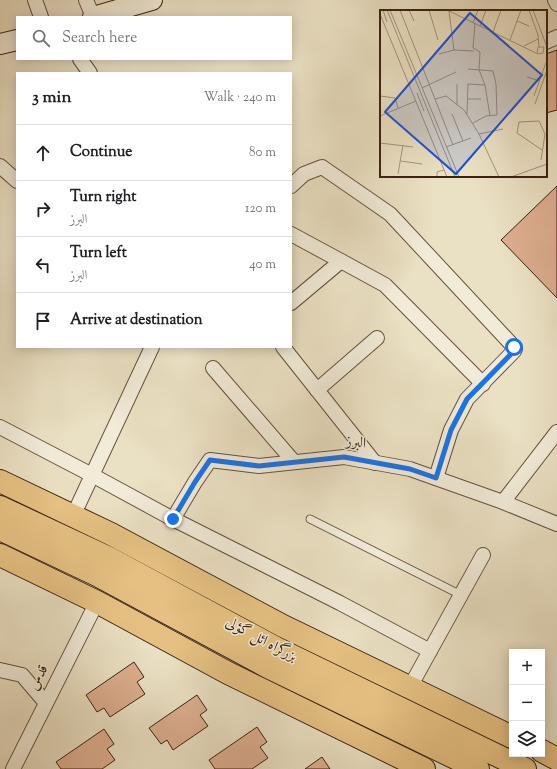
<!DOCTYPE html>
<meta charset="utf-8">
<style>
body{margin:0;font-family:"Sorts Mill Goudy",Amiri,serif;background:#f2f2f2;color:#202124}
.controls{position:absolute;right:12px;bottom:12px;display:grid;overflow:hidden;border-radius:0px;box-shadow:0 2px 10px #0003}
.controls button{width:36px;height:36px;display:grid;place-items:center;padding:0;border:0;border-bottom:1px solid #e0e0e0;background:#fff;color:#202124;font:20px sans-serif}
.stop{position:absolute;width:12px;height:12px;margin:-9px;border:3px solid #1a73e8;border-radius:50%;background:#fff}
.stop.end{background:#1a73e8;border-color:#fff;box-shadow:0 1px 4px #0008}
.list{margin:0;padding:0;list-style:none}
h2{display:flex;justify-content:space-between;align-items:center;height:52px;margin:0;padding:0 16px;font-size:17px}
h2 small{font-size:13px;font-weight:400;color:#757577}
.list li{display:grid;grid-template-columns:26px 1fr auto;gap:12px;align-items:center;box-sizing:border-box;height:56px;padding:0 16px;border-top:1px solid #e0e0e0}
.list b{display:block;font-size:15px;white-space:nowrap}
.list p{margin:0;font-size:13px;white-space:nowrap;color:#757577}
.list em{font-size:13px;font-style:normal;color:#757577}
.icon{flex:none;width:22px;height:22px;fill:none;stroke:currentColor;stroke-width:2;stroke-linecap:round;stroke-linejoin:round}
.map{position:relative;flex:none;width:557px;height:769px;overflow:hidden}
.search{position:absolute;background:#fff;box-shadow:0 2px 10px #0003;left:16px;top:16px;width:276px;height:44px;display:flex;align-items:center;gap:10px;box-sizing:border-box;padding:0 14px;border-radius:0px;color:#757577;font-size:15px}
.panel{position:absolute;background:#fff;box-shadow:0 2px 10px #0003;left:16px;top:72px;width:276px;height:276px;border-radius:0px}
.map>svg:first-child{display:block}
</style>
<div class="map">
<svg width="557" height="769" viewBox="0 0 557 769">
<rect width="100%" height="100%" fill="#eae0c3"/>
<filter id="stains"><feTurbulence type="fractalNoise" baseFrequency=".005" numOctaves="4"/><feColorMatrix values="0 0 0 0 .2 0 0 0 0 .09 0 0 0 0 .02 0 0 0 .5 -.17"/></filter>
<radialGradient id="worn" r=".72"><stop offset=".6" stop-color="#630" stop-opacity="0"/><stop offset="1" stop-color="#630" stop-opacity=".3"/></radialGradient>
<g fill="#dcae8f" stroke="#3a2112">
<path d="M 557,50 L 557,110 L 546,113 L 546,54 Z"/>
<path d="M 557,186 L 557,298 L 501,240 Z"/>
<path d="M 134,662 L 144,677 L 137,682 L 145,694 L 110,717 L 104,708 L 97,712 L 86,695 Z"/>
<path d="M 197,695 L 207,710 L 200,715 L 208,726 L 173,750 L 167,740 L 161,744 L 149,728 Z"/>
<path d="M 257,727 L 267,742 L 260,747 L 268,758 L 252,769 L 215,769 L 209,760 Z"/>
<path d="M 104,729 L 114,744 L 107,749 L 115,760 L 102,769 L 61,769 L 56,762 Z"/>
<path d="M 322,757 L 330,769 L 305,769 Z"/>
</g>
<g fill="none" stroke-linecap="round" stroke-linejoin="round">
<g stroke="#66513e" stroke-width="9">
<path id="lane" d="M 310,519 L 461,595"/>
</g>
<g stroke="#66513e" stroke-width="16">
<g id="street">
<path d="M 35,0 L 41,17"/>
<path d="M 86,0 L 93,17"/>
<path d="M 555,0 L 557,4"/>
<path d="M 546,42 L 557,37"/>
<path d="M 80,59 L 90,73"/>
<path d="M 0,166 L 17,181"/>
<path d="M 291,186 L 304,174 L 322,167 L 390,214 L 514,347 L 515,349 L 514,351 L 467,399 L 451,430 L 436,478"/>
<path d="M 291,234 L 341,261 L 291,303"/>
<path d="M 341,261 L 385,285 L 483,384"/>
<path d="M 283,347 L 375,463"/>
<path d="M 213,368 L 294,462"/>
<path d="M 317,390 L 377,338"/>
<path d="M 0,427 L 92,475 L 173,519 L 340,603 L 430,651"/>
<path d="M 503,502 L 557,432"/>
<path d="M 73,516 L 152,347"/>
<path d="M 173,519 L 195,482 L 210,460 L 259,466 L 344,457 L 410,469 L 503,502 L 557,524"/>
<path d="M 0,670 L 22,675 L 46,703"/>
<path d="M 410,687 L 483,555"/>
<path d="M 13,769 L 97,602"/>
</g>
</g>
<g stroke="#3a2112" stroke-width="22">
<g id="secondary">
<path d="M 93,17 L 152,0"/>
<path d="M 0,44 L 17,40"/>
</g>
</g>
<g stroke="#3a2112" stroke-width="24">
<g id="highway">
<path d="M 0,481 L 111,534 L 283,626 L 512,737"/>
<path d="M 0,507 L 109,558 L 278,649 L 525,769"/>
<path d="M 0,529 L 97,575 L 268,667 L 478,769"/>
<path d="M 0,555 L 97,602 L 228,673 L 424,769"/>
<path d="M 542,751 L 557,759"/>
</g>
</g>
<use href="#lane" stroke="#f1ebd8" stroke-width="7"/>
<use href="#street" stroke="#f1ebd8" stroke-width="14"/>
<use href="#secondary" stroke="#f1ebd8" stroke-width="20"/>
<use href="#highway" stroke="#e5c082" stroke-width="22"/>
</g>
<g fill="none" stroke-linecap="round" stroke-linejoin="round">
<path stroke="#1a73e8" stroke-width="5" d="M 173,519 L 195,482 L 210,460 L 259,466 L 344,457 L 410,469 L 436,478 L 451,430 L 467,399 L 514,351 L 515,349 L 514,347"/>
</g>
<g text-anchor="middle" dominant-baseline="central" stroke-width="3" stroke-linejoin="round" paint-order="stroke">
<g font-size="15" fill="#3a2112" stroke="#f1ebd8">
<text transform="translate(356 443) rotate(7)">البرز</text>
<text transform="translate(261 640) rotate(28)">بزرگراه ائل گؤلی</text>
<text transform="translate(39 678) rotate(-63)">قدس</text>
</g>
</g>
<g transform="translate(380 10)">
<rect width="167" height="167" fill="#eae0c3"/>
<path fill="none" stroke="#a4947c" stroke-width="1" d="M 3,0 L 7,12M 7,0 L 75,167M 10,0 L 79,167M 20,0 L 73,135M 29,0 L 34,11M 49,0 L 58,30M 67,0 L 158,44 L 163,43 L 164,37 L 158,37 L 157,43M 149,0 L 158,25 L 159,37M 153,0 L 167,37M 69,1 L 74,40M 0,4 L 67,167M 137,11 L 149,16M 93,13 L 98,0M 100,16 L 106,0M 113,22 L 121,0M 130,30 L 141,0M 144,36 L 158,29M 59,44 L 74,40 L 94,41M 88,59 L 113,61 L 116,74 L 117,105 L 106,106 L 93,113M 147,67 L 160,71M 105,75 L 110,106M 42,78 L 76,62M 37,83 L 44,101M 0,86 L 15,88 L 18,98M 154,86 L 167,50M 55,89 L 66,86 L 84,100 L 99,124 L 119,167M 88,89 L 101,89M 155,94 L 167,60M 77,95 L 77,74M 72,104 L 83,131M 87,104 L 88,74 L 105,75 L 99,60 L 100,42 L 93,38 L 95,13M 0,106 L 36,91M 99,124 L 123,119M 0,133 L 33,137M 66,137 L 91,128M 162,140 L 137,123 L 139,112 L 159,111 L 165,124M 161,150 L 165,124M 21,151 L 42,154M 18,164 L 23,135M 57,167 L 57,162 L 64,160M 131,167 L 167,154"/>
<path fill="#1d4ed8" fill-opacity="0.15" stroke="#1d4ed8" stroke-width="2" d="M 90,3 L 162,65 L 76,164 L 5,102 Z"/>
<rect width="167" height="167" fill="none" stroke="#3a2112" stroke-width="2"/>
</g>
<rect width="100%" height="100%" filter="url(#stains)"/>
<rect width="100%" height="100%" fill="url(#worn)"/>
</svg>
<div class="controls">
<button>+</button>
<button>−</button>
<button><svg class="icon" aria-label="layers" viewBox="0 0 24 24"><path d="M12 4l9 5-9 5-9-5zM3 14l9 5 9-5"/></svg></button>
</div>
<div class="stop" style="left:514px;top:347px"></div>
<div class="stop end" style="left:173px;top:519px"></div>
<div class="search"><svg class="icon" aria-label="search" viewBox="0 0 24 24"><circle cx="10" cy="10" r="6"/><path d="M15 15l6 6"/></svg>Search here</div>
<section class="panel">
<h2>3 min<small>Walk · 240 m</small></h2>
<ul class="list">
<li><svg class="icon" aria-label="ahead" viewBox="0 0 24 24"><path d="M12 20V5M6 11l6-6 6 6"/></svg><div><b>Continue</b></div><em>80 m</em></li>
<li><svg class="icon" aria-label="right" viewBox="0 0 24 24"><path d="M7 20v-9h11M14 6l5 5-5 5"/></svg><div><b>Turn right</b><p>البرز</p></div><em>120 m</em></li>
<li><svg class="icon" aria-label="left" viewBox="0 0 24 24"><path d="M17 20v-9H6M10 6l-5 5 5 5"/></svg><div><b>Turn left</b><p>البرز</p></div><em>40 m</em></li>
<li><svg class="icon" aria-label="arrive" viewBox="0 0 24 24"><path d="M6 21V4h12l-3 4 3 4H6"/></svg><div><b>Arrive at destination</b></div></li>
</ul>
</section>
</div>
